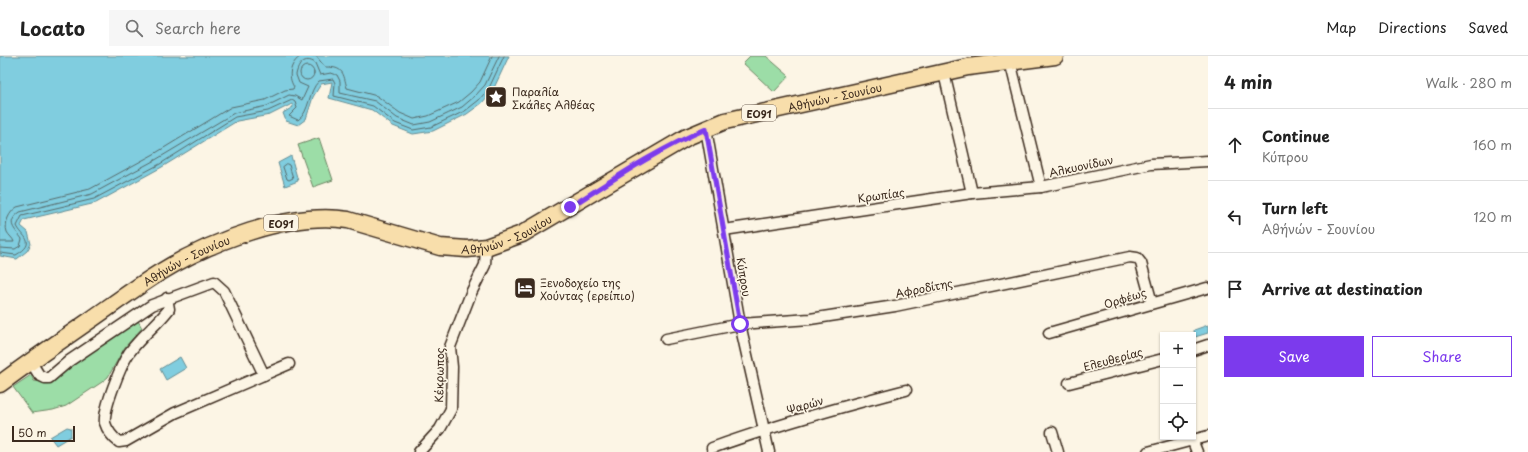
<!DOCTYPE html>
<meta charset="utf-8">
<style>
body{margin:0;font-family:"Playpen Sans",sans-serif;background:#f6f6f6;color:#222}
.controls{position:absolute;right:12px;bottom:12px;display:grid;overflow:hidden;border-radius:0px;box-shadow:0 1px 3px #0004}
.controls button{width:36px;height:36px;display:grid;place-items:center;padding:0;border:0;border-bottom:1px solid #e0e0e0;background:#fff;color:#222;font:20px sans-serif}
.scale{position:absolute;left:12px;bottom:10px;width:63px;box-sizing:border-box;padding-left:4px;border:2px solid #3b2a1e;border-top:0;font-size:11px;line-height:14px;white-space:nowrap;color:#3b2a1e;-webkit-text-stroke:3px #fcf5e5;paint-order:stroke}
.stop{position:absolute;width:12px;height:12px;margin:-9px;border:3px solid #7c3aed;border-radius:50%;background:#fff}
.stop.end{background:#7c3aed;border-color:#fff;box-shadow:0 1px 4px #0008}
.list{margin:0;padding:0;list-style:none}
h2{display:flex;justify-content:space-between;align-items:center;height:52px;margin:0;padding:0 16px;font-size:17px}
h2 small{font-size:13px;font-weight:400;color:#767676}
.list li{display:grid;grid-template-columns:26px 1fr auto;gap:12px;align-items:center;box-sizing:border-box;height:72px;padding:0 16px;border-top:1px solid #e0e0e0}
.list b{display:block;font-size:15px;white-space:nowrap}
.list p{margin:0;font-size:13px;white-space:nowrap;color:#767676}
.list em{font-size:13px;font-style:normal;color:#767676}
.actions{display:flex;gap:8px;padding:12px 16px}
.actions a{flex:1;padding:9px 0;border:1px solid #7c3aed;border-radius:0px;text-align:center;font-size:14px;color:#7c3aed}
.actions .main{background:#7c3aed;color:#fff}
.icon{flex:none;width:22px;height:22px;fill:none;stroke:currentColor;stroke-width:2;stroke-linecap:round;stroke-linejoin:round}
.map{position:relative;flex:none;width:1208px;height:396px;overflow:hidden}
header{display:flex;align-items:center;gap:24px;box-sizing:border-box;height:56px;padding:0 20px;background:#fff;border-bottom:1px solid #e0e0e0}
header strong{font-size:19px}
nav{display:flex;gap:22px;margin-inline-start:auto;font-size:14px}
.search{width:280px;height:36px;background:#f6f6f6;display:flex;align-items:center;gap:10px;box-sizing:border-box;padding:0 14px;border-radius:0px;color:#767676;font-size:15px}
main{display:flex}
aside{flex:1;background:#fff}
.map>svg:first-child{display:block}
</style>
<header>
<strong>Locato</strong>
<div class="search"><svg class="icon" aria-label="search" viewBox="0 0 24 24"><circle cx="10" cy="10" r="6"/><path d="M15 15l6 6"/></svg>Search here</div>
<nav><a>Map</a><a>Directions</a><a>Saved</a></nav>
</header>
<main>
<div class="map">
<svg width="1208" height="396" viewBox="0 0 1208 396">
<rect width="100%" height="100%" fill="#fcf5e5"/>
<filter id="ink" filterUnits="userSpaceOnUse"><feTurbulence type="fractalNoise" baseFrequency=".025" numOctaves="2"/><feDisplacementMap in="SourceGraphic" scale="8" xChannelSelector="R" yChannelSelector="G"/><feConvolveMatrix kernelMatrix="1 2 1 2 8 2 1 2 1" color-interpolation-filters="sRGB"/></filter>
<g filter="url(#ink)">
<g fill="#9cdda7" stroke="#6c8462">
<path d="M 750,0 L 766,0 L 789,20 L 774,36 L 743,7 Z"/>
<path d="M 319,82 L 333,124 L 313,131 L 298,89 Z"/>
<path d="M 137,263 L 142,272 L 125,291 L 108,321 L 102,326 L 66,350 L 53,354 L 32,357 L 13,331 L 31,319 L 34,325 L 48,327 L 66,312 Z"/>
</g>
<g fill="#80cddf" stroke="#648c92">
<path d="M 0,0 L 509,0 L 493,34 L 482,47 L 467,58 L 433,75 L 413,78 L 393,70 L 372,54 L 329,42 L 332,26 L 321,28 L 313,41 L 306,63 L 298,69 L 286,65 L 283,57 L 293,51 L 292,48 L 270,59 L 237,65 L 162,111 L 96,147 L 24,164 L 21,170 L 28,176 L 31,188 L 27,195 L 17,203 L 0,200 Z"/>
<path d="M 291,100 L 298,125 L 285,130 L 278,107 Z"/>
<path d="M 1208,269 L 1208,277 L 1195,281 L 1194,274 Z"/>
<path d="M 180,301 L 186,312 L 166,324 L 160,313 Z"/>
<path d="M 67,371 L 71,372 L 71,380 L 56,389 L 50,381 Z"/>
</g>
<g fill="none" stroke-linecap="round" stroke-linejoin="round">
<g stroke="#576b6b" stroke-width="1">
<path d="M 316,0 L 325,11 C 344,11 343,17 347,32 L 377,40 L 400,57 L 414,63 L 428,60 L 459,46 L 471,36 L 480,26 L 492,0"/>
<circle cx="307" cy="17" r="7"/>
<path d="M 287,108 L 289,109 L 293,122 L 289,124 L 287,123 L 283,111 Z"/>
<path d="M 0,186 L 14,186 C 13,182 9,180 7,176 C 4,167 9,156 17,151 L 90,133 L 154,98 L 231,51 L 265,44 L 285,34 L 293,33 L 294,31 C 287,20 290,7 301,0"/>
<path d="M 0,192 L 15,193 L 20,190 L 22,183 C 15,173 5,167 20,156 L 92,138 L 157,103 L 234,57 L 267,50 L 289,39 L 295,40 L 302,44 L 308,31 L 299,27 L 296,19 C 298,8 305,0 315,7 L 320,19 L 331,17 L 337,19 L 340,25 L 340,37 L 375,45 L 397,62 L 414,69 L 430,66 L 462,51 L 475,40 L 485,29 L 499,0"/>
<path d="M 0,197 L 16,199 C 38,186 22,181 17,170 L 22,160 L 94,143 L 160,108 L 235,61 L 268,55 L 292,44 L 295,46 L 297,52 L 289,60 L 298,64 C 310,56 308,35 319,25 L 333,23 L 335,27 L 334,40 L 373,50 L 395,67 L 413,74 L 431,71 L 465,55 L 479,44 L 489,32 L 504,0"/>
</g>
<g stroke="#3b2a1e" stroke-width="13">
<g id="street">
<path d="M 1010,5 L 1041,131"/>
<path d="M 944,17 L 972,137"/>
<path d="M 706,73 L 740,268 L 769,396"/>
<path d="M 724,174 L 972,137 L 1041,131 L 1151,108 L 1208,105"/>
<path d="M 167,242 L 169,253 C 157,269 141,280 129,297 C 121,309 103,353 105,367 C 107,374 113,382 119,386 L 126,385 L 175,357 L 289,308"/>
<path d="M 1049,277 L 1207,232"/>
<path d="M 666,283 L 740,268 L 810,263 L 895,250 L 1130,201 L 1137,202 L 1141,207 L 1152,247"/>
<path d="M 1193,294 L 1208,289"/>
<path d="M 31,306 L 39,319 L 45,322 L 49,322 L 69,305 L 152,249 L 214,226 L 224,235 L 264,319"/>
<path d="M 1069,327 L 1163,303"/>
<path d="M 1052,376 L 1058,396"/>
<path d="M 1191,381 L 1197,396"/>
<path d="M 712,392 C 776,369 840,351 906,334"/>
<path d="M 419,396 L 440,373 L 451,353 L 452,311 L 450,291 L 471,237 L 485,209 L 486,191"/>
<path d="M 1148,396 L 1208,380"/>
</g>
</g>
<g stroke="#3b2a1e" stroke-width="19">
<g id="primary">
<path id="s1" d="M 0,328 C 29,306 59,286 89,265 C 112,249 135,232 159,217 C 209,186 289,155 348,164 L 440,191 L 467,193 L 486,191 L 522,178 L 687,81 L 725,65 L 968,11 L 1055,0"/>
</g>
</g>
<use href="#street" stroke="#fcf5e5" stroke-width="10"/>
<use href="#primary" stroke="#f8deab" stroke-width="16"/>
</g>
</g>
<g fill="none" stroke-linecap="round" stroke-linejoin="round" filter="url(#ink)">
<path stroke="#7c3aed" stroke-width="5" d="M 570,151 C 614,123 658,93 706,73 L 740,268"/>
</g>
<defs>
<g id="sight-square" transform="scale(1.15)"><rect x="-9" y="-9" width="18" height="18" rx="4" fill="#3b2a1e" stroke="#fcf5e5"/><path d="M0-6L1.8-2.2L6-1.7L2.9 1.2L3.7 5.4L0 3.3L-3.7 5.4L-2.9 1.2L-6-1.7L-1.8-2.2Z" fill="#fff"/></g>
<g id="hotel-square" transform="scale(1.15)"><rect x="-9" y="-9" width="18" height="18" rx="4" fill="#3b2a1e" stroke="#fcf5e5"/><path d="M-6-4.5h1.5V1H6V5H4.5V3h-9V5H-6ZM-4 0a1.8 1.8 0 1 1 3.6 0ZM.5 0V-2.5h3Q6-2.5 6 0Z" fill="#fff"/></g>
</defs>
<g fill-rule="evenodd">
<use href="#sight-square" x="496" y="41"/>
<use href="#hotel-square" x="525" y="232"/>
</g>
<g text-anchor="middle" dominant-baseline="central" stroke-width="3.5" stroke-linejoin="round" paint-order="stroke">
<g fill="#fcf5e5" stroke="#75675a" stroke-width="1">
<rect x="742" y="49" width="34" height="16" rx="3"/>
<rect x="264" y="159" width="34" height="16" rx="3"/>
</g>
<g font-size="10" font-weight="bold" fill="#3b2a1e">
<text x="759" y="57">ΕΟ91</text>
<text x="281" y="167">ΕΟ91</text>
</g>
<g font-size="11" fill="#3b2a1e" stroke="#fcf5e5" text-anchor="start">
<text x="512" y="35">Παραλία<tspan x="512" dy="13">Σκάλες Αλθέας</tspan></text>
<text x="540" y="226">Ξενοδοχείο της<tspan x="540" dy="13">Χούντας (ερείπιο)</tspan></text>
</g>
<g font-size="11" fill="#3b2a1e" stroke="#fcf5e5">
<text stroke="none"><textPath href="#s1" startOffset="919">Αθήνών - Σουνίου</textPath></text>
<text transform="translate(1081 110) rotate(-12)">Αλκυονίδων</text>
<text transform="translate(881 139) rotate(-8)">Κρωπίας</text>
<text stroke="none"><textPath href="#s1" startOffset="559">Αθήνών - Σουνίου</textPath></text>
<text stroke="none"><textPath href="#s1" startOffset="224">Αθήνών - Σουνίου</textPath></text>
<text transform="translate(744 221) rotate(81)">Κύπρου</text>
<text transform="translate(924 232) rotate(-11)">Αφροδίτης</text>
<text transform="translate(1125 242) rotate(-17)">Ορφέως</text>
<text transform="translate(1113 303) rotate(-15)">Ελευθερίας</text>
<text transform="translate(439 319) rotate(-89)">Κέκρωπος</text>
<text transform="translate(805 349) rotate(-16)">Ψαρών</text>
</g>
</g>
</svg>
<div class="controls">
<button>+</button>
<button>−</button>
<button><svg class="icon" aria-label="locate" viewBox="0 0 24 24"><circle cx="12" cy="12" r="6"/><path d="M12 2v4M12 18v4M2 12h4M18 12h4"/></svg></button>
</div>
<div class="scale">50 m</div>
<div class="stop" style="left:740px;top:268px"></div>
<div class="stop end" style="left:570px;top:151px"></div>
</div>
<aside>
<h2>4 min<small>Walk · 280 m</small></h2>
<ul class="list">
<li><svg class="icon" aria-label="ahead" viewBox="0 0 24 24"><path d="M12 20V5M6 11l6-6 6 6"/></svg><div><b>Continue</b><p>Κύπρου</p></div><em>160 m</em></li>
<li><svg class="icon" aria-label="left" viewBox="0 0 24 24"><path d="M17 20v-9H6M10 6l-5 5 5 5"/></svg><div><b>Turn left</b><p>Αθήνών - Σουνίου</p></div><em>120 m</em></li>
<li><svg class="icon" aria-label="arrive" viewBox="0 0 24 24"><path d="M6 21V4h12l-3 4 3 4H6"/></svg><div><b>Arrive at destination</b></div></li>
</ul>
<div class="actions"><a class="main">Save</a><a>Share</a></div>
</aside>
</main>
